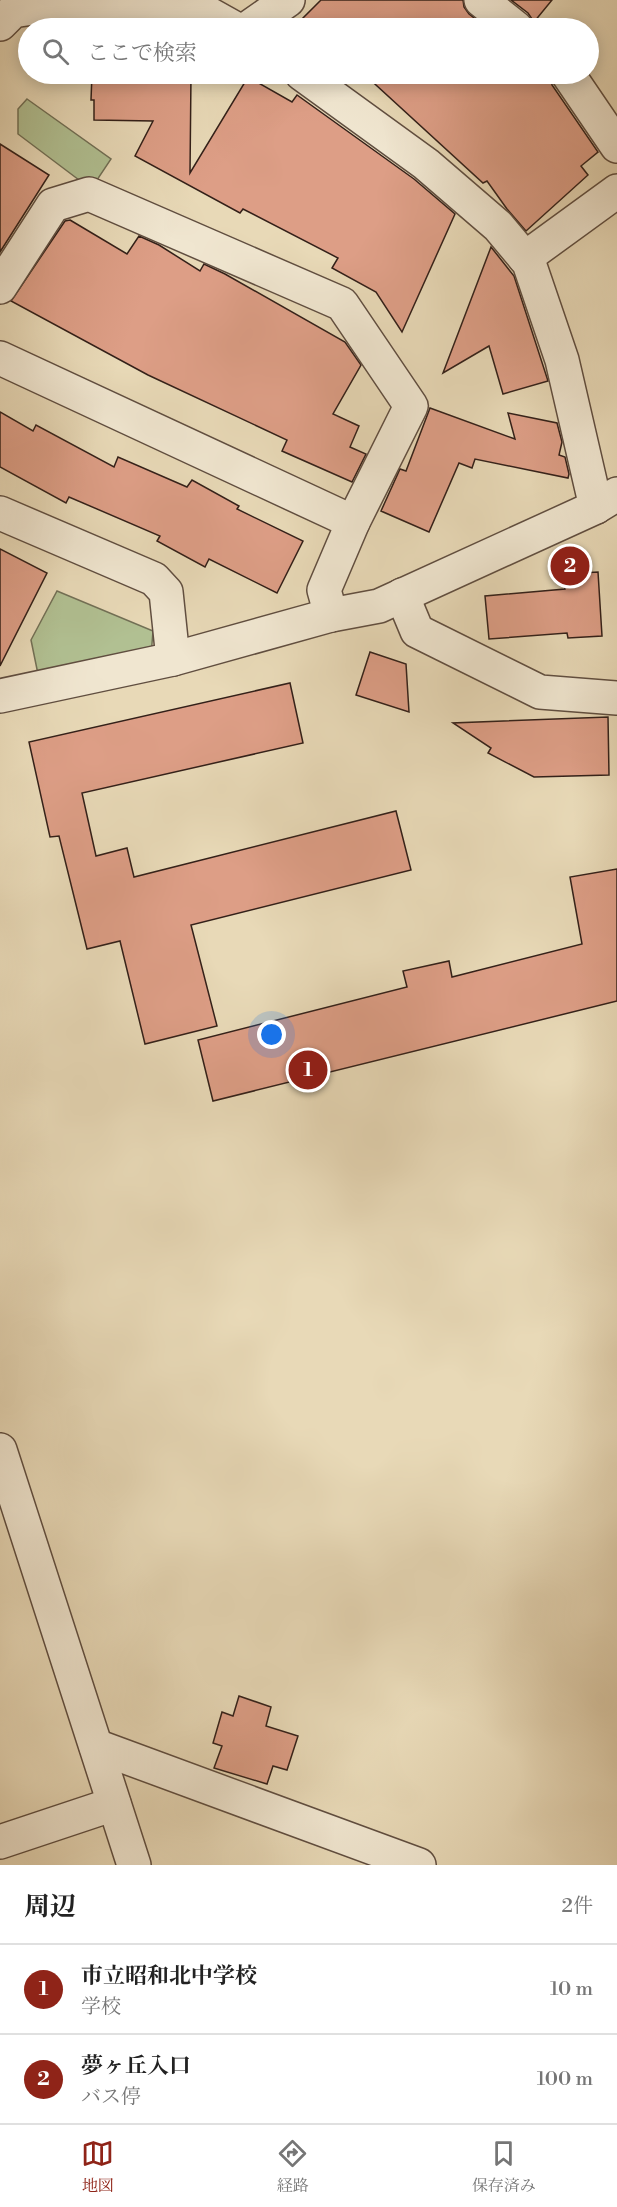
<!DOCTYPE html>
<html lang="ja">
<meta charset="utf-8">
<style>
body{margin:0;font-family:"Libre Bodoni","Noto Serif JP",serif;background:#f2f2f2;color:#222}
.you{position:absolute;left:272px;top:1035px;width:21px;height:21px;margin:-15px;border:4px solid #fff;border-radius:50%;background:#1a73e8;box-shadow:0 0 0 9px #1a73e833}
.badge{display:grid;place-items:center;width:39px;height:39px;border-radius:50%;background:#8f2418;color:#fff;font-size:20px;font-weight:700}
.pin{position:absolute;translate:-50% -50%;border:3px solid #fff;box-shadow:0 2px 6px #0006}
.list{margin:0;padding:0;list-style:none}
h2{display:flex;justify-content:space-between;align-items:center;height:78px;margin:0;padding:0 24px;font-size:26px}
h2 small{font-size:20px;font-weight:400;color:#767676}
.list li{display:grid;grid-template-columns:39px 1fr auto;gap:18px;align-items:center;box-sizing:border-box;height:90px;padding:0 24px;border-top:2px solid #e0e0e0}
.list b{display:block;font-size:22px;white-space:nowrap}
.list p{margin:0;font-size:20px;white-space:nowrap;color:#767676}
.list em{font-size:20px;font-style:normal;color:#767676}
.icon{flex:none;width:33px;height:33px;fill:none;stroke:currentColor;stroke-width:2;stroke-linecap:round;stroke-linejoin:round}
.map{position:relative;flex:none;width:617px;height:1865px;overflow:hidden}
.search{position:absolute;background:#fff;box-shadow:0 3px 15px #0003;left:18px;right:18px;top:18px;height:66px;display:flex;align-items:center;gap:15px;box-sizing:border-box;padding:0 21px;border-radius:33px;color:#767676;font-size:22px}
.sheet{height:258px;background:#fff}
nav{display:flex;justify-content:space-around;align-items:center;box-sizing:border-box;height:84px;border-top:2px solid #e0e0e0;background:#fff;font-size:16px;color:#767676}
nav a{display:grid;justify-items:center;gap:3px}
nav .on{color:#8f2418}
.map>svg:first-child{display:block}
</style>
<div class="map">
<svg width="617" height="1865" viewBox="0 0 617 1865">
<rect width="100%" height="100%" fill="#e8d9b7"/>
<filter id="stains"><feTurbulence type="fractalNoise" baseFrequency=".00333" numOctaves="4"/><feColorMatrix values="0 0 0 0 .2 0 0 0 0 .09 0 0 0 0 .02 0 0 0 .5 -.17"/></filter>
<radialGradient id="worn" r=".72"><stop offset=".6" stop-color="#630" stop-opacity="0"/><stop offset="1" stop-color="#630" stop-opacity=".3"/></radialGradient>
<g fill="#b1c092" stroke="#727056" stroke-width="1.5">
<path d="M 27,99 L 111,159 L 91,189 L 18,134 L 18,109 Z"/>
<path d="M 57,591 L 153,631 L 151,656 L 39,679 L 31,640 Z"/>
</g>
<g fill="#dd9e86" stroke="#332019" stroke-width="1.5">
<path d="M 321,0 L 463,0 L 464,7 L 469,14 L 487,28 L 315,28 L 303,18 Z"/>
<path d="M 511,0 L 552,0 L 534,22 L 528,13 Z"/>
<path d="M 93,22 L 153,26 L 153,28 L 93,28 Z"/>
<path d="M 92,74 L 191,75 L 190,173 L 248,77 L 292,102 L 297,95 L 414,179 L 455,214 L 402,332 L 376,292 L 332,268 L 338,258 L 243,209 L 240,213 L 135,156 L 153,121 L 94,120 L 94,100 L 91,100 Z"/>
<path d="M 364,74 L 550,74 L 552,85 L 598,152 L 581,166 L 588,175 L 526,231 L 507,209 L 487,181 L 483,183 Z"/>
<path d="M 0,144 L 49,175 L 0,252 Z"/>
<path d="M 70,220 L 127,254 L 139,236 L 159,245 L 200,271 L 204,264 L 225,274 L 345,342 L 361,365 L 333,414 L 359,426 L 350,447 L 366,454 L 352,482 L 282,451 L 287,440 L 148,375 L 11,301 L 65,221 Z"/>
<path d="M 491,247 L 514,276 L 548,381 L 503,394 L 489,346 L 443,373 Z"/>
<path d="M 430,408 L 515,439 L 508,413 L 557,423 L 562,442 L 559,455 L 565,457 L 569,474 L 568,478 L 475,459 L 472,468 L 459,463 L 429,532 L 381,511 L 400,469 L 406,471 Z"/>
<path d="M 0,412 L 33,431 L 36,425 L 114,467 L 118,457 L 187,487 L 192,480 L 239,506 L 237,509 L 303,541 L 277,593 L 209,559 L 205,567 L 157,541 L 160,536 L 69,497 L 66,503 L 0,467 Z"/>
<path d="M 0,549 L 47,573 L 0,666 Z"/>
<path d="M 598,572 L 602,636 L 568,638 L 567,633 L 489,639 L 485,596 L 565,589 L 564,574 Z"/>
<path d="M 370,652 L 406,664 L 409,712 L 356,695 Z"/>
<path d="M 290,683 L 303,743 L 82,793 L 96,856 L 127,848 L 134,877 L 396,811 L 411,870 L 191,925 L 217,1026 L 145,1044 L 120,941 L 87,949 L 59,836 L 50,837 L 29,742 Z"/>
<path d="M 608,717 L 609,775 L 534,777 L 488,753 L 491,748 L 453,723 Z"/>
<path d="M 617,869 L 617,1001 L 213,1101 L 198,1040 L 407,987 L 403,971 L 449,961 L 452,977 L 582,944 L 570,877 Z"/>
<path d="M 239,1696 L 271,1707 L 266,1726 L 298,1736 L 287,1770 L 273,1766 L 267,1784 L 214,1768 L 222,1746 L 213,1743 L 222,1712 L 233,1716 Z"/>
</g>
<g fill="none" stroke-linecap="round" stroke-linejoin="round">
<g stroke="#604e40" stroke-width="36">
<g id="minor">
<path d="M 481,0 L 516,28"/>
<path d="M 0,24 L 13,11 L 72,2 L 202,10 L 234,28"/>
<path d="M 248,28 L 288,0"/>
<path d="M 302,74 L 426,164 L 498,226 L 529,263 L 562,360 L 596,507"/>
<path d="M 568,74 L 617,146"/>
<path d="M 525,258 L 617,191"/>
<path d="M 0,287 L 53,205 L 89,194 L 342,304 L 411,406 L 353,522 L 324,590 L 331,615"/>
<path d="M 0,358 L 353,522"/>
<path d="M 0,513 L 154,579 L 166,592 L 173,659"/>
<path d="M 402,595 L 417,631 L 540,692 L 617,698"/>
<path d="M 96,1746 L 419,1865"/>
</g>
</g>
<g stroke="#604e40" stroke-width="36">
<g id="tertiary">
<path d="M 0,696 L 173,659 L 331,615 L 379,606 L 596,507 L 617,494"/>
<path d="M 0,1450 L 134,1865"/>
<path d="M 0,1842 L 114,1804"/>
</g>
</g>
<use href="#minor" stroke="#f0e6d0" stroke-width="33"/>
<use href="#tertiary" stroke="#f0e6d0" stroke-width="33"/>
</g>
<rect width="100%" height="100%" filter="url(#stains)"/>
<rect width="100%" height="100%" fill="url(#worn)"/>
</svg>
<div class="you"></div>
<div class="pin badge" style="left:308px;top:1070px">1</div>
<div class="pin badge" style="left:570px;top:566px">2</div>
<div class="search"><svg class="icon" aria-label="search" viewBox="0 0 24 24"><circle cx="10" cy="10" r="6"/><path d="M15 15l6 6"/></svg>ここで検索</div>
</div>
<section class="sheet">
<h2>周辺<small>2件</small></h2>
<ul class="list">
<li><span class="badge">1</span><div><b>市立昭和北中学校</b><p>学校</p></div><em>10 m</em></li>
<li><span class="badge">2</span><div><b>夢ヶ丘入口</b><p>バス停</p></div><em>100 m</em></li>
</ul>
</section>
<nav>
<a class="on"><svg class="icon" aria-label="map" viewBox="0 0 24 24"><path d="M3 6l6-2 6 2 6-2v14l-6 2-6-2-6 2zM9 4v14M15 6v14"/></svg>地図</a>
<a><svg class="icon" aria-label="directions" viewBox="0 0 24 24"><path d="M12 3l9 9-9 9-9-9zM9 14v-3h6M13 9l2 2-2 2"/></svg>経路</a>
<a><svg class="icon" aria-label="saved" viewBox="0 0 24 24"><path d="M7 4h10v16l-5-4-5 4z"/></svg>保存済み</a>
</nav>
